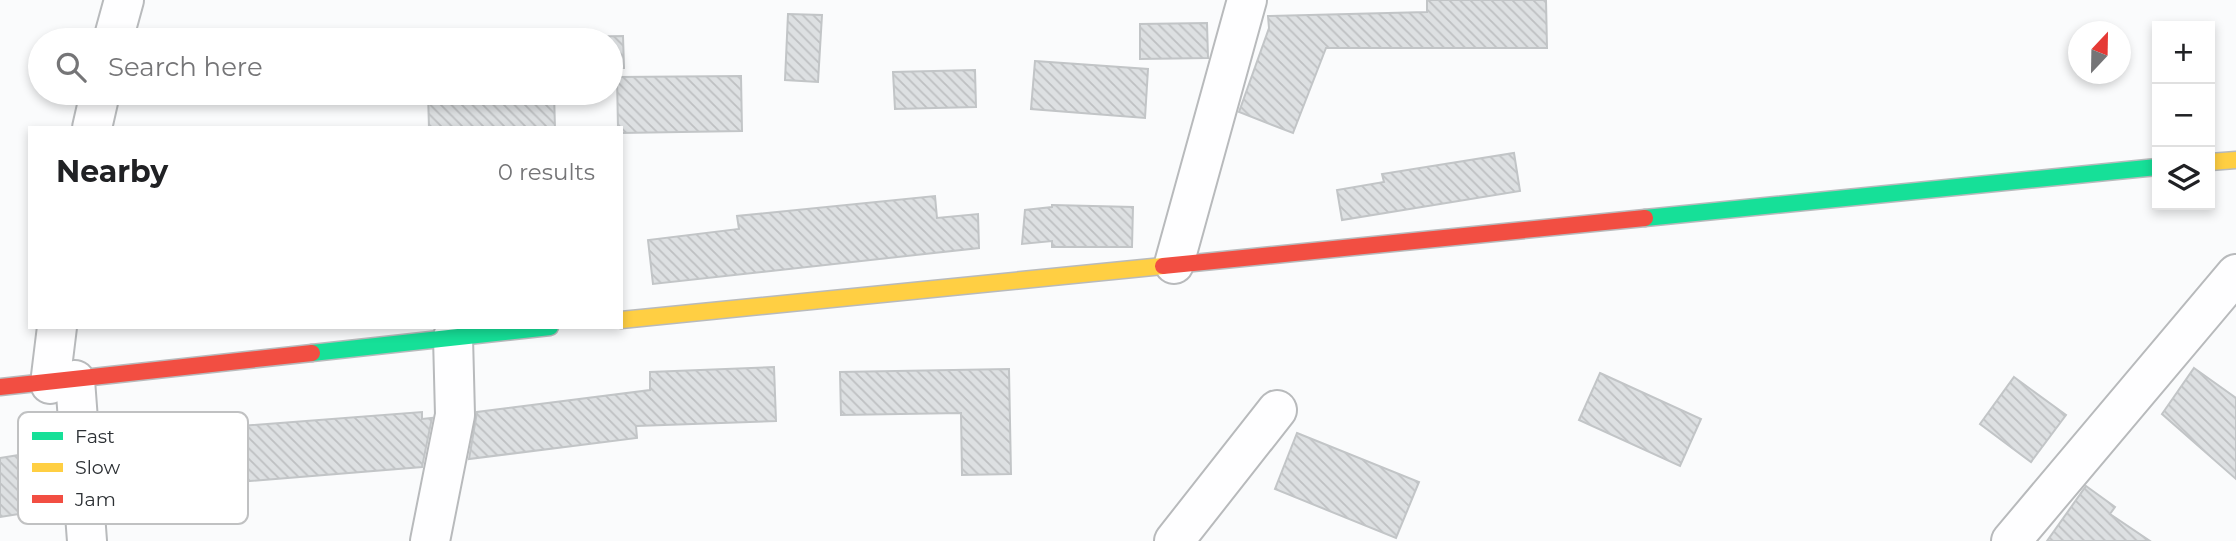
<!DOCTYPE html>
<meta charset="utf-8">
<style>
body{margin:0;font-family:Montserrat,sans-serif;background:#f2f2f2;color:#202124}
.controls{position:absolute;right:21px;top:21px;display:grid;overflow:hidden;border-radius:0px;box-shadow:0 4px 10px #0003}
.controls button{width:63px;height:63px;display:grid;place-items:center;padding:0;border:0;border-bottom:2px solid #e0e0e0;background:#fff;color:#202124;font:35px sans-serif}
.compass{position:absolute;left:2068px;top:21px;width:63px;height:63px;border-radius:50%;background:#fff;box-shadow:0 4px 10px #0003;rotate:22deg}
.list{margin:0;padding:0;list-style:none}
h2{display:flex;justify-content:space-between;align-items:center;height:91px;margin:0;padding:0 28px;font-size:30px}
h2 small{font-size:23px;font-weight:400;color:#757577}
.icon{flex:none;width:38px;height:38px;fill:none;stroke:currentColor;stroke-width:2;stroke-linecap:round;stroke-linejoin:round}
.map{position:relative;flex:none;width:2236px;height:541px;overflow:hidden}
.search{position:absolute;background:#fff;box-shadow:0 4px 10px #0003;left:28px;top:28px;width:595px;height:77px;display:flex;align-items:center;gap:18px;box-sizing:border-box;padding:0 24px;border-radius:38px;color:#757577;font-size:26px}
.panel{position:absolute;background:#fff;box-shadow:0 4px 10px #0003;left:28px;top:126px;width:595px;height:203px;border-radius:0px}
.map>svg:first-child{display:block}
</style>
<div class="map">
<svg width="2236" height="541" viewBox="0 0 2236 541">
<defs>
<pattern id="building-back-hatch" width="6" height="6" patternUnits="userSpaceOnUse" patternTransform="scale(1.75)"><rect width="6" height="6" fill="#dde0e2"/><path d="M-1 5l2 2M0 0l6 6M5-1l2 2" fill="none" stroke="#bec0c2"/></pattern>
</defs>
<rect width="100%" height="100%" fill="#fafbfc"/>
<g fill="url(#building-back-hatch)" stroke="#c2c5c7" stroke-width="2">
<path d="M 1427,0 L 1546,0 L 1547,48 L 1326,48 L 1293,133 L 1239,112 L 1269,28 L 1268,16 L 1427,12 Z"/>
<path d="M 788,14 L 822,15 L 818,82 L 785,80 Z"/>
<path d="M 1207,23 L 1208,58 L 1140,59 L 1140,24 Z"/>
<path d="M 623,36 L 624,68 L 611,68 L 611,40 L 510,40 L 510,38 Z"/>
<path d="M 1035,61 L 1148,69 L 1145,118 L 1031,109 Z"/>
<path d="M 975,70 L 976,107 L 895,109 L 893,72 Z"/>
<path d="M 741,76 L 742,131 L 621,133 L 621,128 L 618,128 L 617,77 Z"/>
<path d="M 428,93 L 554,93 L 555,128 L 429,128 Z"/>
<path d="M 1514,153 L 1520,191 L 1342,220 L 1337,190 L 1384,182 L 1382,174 Z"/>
<path d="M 935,196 L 937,218 L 978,214 L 979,248 L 653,284 L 648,240 L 739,229 L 737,216 Z"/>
<path d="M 1052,205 L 1133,207 L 1132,247 L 1052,247 L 1052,241 L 1022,244 L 1025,210 L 1052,207 Z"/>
<path d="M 774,367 L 776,421 L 636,426 L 637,438 L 469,459 L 477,412 L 650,390 L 650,372 Z"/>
<path d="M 2194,368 L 2236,398 L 2236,479 L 2162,414 Z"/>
<path d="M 1009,369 L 1011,474 L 962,475 L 961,413 L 841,415 L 840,372 Z"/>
<path d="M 1600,373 L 1701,419 L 1680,466 L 1579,420 Z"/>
<path d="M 2014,377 L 2066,415 L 2031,462 L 1980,424 Z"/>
<path d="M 422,412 L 422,419 L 432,418 L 422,467 L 117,492 L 112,436 Z"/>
<path d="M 1297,433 L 1419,482 L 1396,538 L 1275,489 Z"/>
<path d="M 56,449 L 63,507 L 0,517 L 0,458 Z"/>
<path d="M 2086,486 L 2115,507 L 2110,514 L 2150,541 L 2047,541 Z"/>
</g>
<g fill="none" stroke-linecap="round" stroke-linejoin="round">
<g stroke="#b8babc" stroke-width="42">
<g id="street">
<path d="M 113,40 L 124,0"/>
<path d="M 92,128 L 100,93"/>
<path d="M 1174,264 L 1247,0"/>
<path d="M 75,380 L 87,541"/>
<path d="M 50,384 L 57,327"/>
<path d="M 430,541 L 455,415 L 453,337"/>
<path d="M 1174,541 L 1277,410"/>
<path d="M 2011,541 L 2236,274"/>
</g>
</g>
<g stroke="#b8babc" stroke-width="19">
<g id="fast">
<path d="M 1645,218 L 2157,167"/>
<path d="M 312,353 L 550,327"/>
</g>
</g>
<g stroke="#b8babc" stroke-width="19">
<g id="slow">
<path d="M 2210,162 L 2236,160"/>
<path d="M 621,320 L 1163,266"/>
</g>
</g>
<g stroke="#b8babc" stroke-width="19">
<g id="jam">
<path d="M 1163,266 L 1645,218"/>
<path d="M 0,387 L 312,353"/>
</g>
</g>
<use href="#street" stroke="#fefeff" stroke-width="38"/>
<use href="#fast" stroke="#16e098" stroke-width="16"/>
<use href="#slow" stroke="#ffcf43" stroke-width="16"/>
<use href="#jam" stroke="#f24e42" stroke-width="16"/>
</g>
<rect x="18" y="412" width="230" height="112" rx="10" fill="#fff" stroke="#c0c1c2" stroke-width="2"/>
<rect x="32" y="432" width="31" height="8" fill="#16e098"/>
<rect x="32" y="463" width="31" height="9" fill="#ffcf43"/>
<rect x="32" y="495" width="31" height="8" fill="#f24e42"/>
<g font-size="19" fill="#2c3034">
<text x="75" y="443">Fast</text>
<text x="75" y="474">Slow</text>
<text x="75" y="506">Jam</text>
</g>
</svg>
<div class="controls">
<button>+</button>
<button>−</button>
<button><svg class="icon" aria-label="layers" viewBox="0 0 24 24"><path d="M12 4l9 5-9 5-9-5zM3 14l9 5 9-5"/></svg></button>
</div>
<svg class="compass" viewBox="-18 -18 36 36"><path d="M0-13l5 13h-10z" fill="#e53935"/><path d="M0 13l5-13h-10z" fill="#757577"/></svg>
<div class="search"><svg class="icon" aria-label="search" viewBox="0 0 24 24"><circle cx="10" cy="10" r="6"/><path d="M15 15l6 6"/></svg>Search here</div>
<section class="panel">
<h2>Nearby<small>0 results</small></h2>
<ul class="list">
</ul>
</section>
</div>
